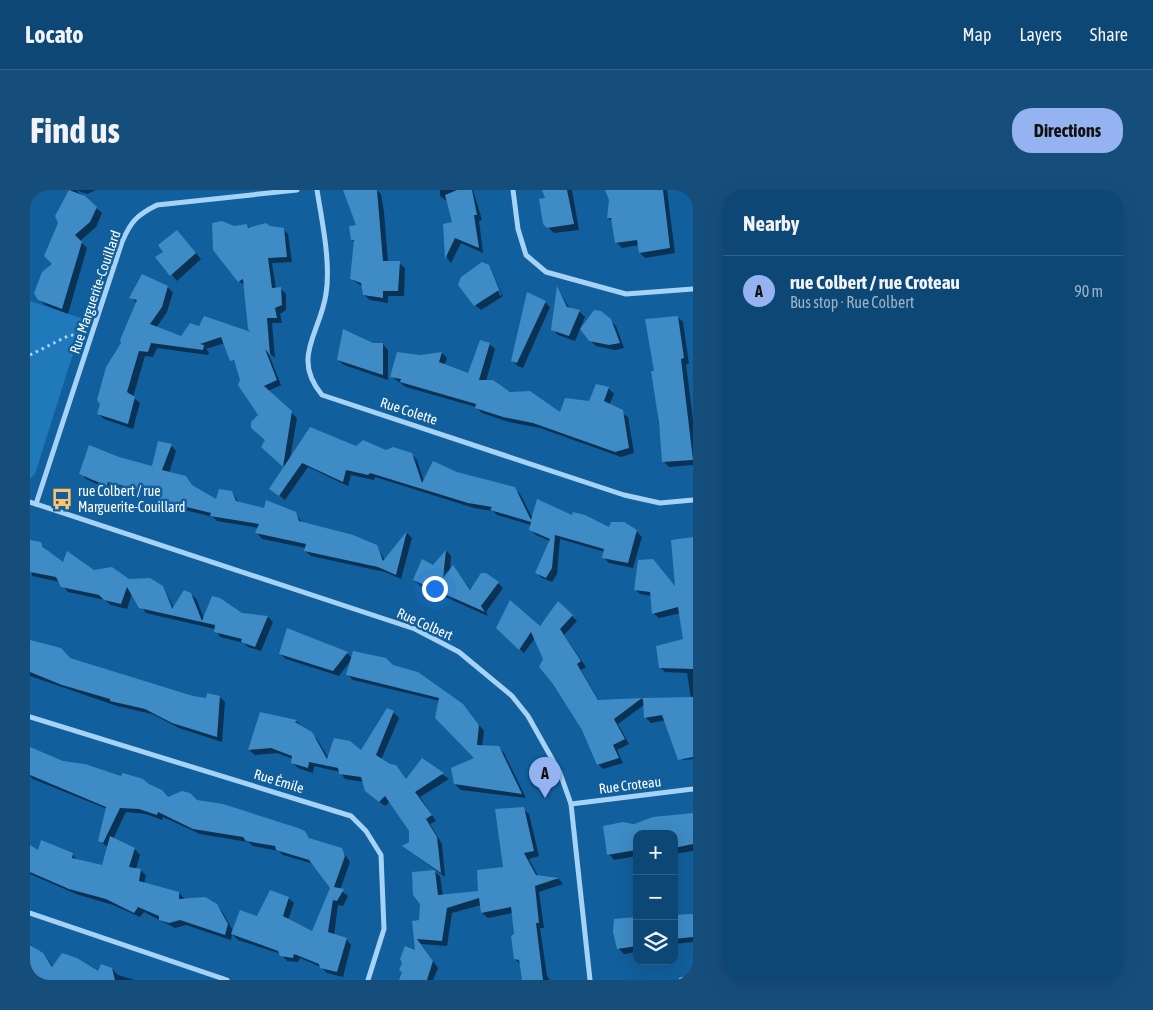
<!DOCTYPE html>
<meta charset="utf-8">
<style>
body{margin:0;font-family:"Asap Condensed",sans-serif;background:#164e7b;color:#f1f3f6}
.controls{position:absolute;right:15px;bottom:15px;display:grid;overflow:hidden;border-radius:10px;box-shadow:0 5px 20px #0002}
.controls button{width:45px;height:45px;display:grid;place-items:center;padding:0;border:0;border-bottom:1px solid #2d5f88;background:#0d4776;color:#f1f3f6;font:25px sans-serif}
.you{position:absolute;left:404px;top:398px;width:18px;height:18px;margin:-12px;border:4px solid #fff;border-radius:50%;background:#1a73e8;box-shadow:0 0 0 8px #1a73e833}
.badge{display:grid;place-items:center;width:32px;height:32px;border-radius:50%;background:#95b2f1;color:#111;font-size:16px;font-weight:700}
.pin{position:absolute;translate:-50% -41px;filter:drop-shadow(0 1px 2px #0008)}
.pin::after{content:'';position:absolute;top:26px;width:18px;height:15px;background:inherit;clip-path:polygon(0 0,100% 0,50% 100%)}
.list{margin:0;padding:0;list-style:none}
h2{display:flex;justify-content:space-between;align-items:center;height:65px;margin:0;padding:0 20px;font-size:21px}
h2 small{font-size:16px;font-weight:400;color:#9ab2c5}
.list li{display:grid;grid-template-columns:32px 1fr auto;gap:15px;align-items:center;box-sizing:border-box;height:70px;padding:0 20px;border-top:1px solid #2d5f88}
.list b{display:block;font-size:19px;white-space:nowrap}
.list p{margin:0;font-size:16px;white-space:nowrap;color:#9ab2c5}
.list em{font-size:16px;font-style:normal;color:#9ab2c5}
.icon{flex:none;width:28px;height:28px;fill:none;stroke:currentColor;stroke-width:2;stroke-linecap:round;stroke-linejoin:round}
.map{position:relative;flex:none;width:663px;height:790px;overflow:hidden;border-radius:20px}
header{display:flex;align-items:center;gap:30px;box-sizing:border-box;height:70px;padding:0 25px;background:#0d4776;border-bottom:1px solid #2d5f88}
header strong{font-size:24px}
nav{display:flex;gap:28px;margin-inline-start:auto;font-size:18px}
.intro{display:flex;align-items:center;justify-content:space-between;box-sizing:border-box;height:120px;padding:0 30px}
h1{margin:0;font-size:35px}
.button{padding:12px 22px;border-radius:20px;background:#95b2f1;color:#111;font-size:18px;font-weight:700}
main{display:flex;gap:30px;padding:0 30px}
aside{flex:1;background:#0d4776;border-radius:20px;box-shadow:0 5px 20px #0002}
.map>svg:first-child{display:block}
</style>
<header>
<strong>Locato</strong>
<nav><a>Map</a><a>Layers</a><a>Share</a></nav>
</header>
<div class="intro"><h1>Find us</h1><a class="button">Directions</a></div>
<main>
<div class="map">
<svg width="663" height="790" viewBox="0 0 663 790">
<rect width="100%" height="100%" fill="#115f9d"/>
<path fill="#2079ba" d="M 0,111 L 54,129 L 5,284 L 0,289 Z"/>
<g fill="#0007" fill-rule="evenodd">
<path d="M 41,0 L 46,0 L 72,23 L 66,37 L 50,51 L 57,58 L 38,124 L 15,115 L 9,109 L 23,74 L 29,33 L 27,26 Z"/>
<path d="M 46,0 L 66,0 L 57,4 Z"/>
<path d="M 317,0 L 347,0 L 351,4 L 354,22 L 358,72 L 369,73 L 375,78 L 374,106 L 358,106 L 358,113 L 340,110 L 334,105 L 333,97 L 321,89 L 325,52 L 322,50 L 328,36 Z"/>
<path d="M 410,0 L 443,0 L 452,30 L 449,31 L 453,63 L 431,53 L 421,73 L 417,68 L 414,35 L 424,33 L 418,12 L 410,6 Z"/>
<path d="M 514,0 L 542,0 L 549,40 L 524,43 L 514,34 L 516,9 Z"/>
<path d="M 577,0 L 637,0 L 645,63 L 615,68 L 610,63 L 609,55 L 592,58 L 587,53 L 583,32 L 578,28 L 580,10 Z"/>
<path d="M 217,35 L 220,38 L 253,39 L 258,44 L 262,72 L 242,73 L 246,99 L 250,98 L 256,104 L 256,120 L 250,124 L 252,133 L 242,133 L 245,168 L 238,162 L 251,195 L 238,201 L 267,228 L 260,269 L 326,257 L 381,264 L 387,270 L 394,292 L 427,283 L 484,298 L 490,304 L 503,329 L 543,327 L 580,339 L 606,341 L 612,347 L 603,378 L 579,373 L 573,367 L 575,362 L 530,349 L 527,384 L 522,392 L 512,388 L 507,383 L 520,351 L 506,345 L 500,339 L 501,335 L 467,325 L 463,321 L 444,318 L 345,287 L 344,290 L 321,285 L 318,296 L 278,277 L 255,310 L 241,299 L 255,277 L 238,262 L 230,225 L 195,153 L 176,159 L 179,162 L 178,165 L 127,158 L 123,167 L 115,166 L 103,207 L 110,213 L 103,239 L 74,229 L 69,224 L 107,113 L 101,107 L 137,97 L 143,102 L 137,122 L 126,138 L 151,148 L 169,138 L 225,145 L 215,96 L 209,91 L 203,37 Z"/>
<path d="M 152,47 L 171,69 L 147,91 L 127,67 Z"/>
<path d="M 458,76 L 470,106 L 472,105 L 462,80 L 473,106 L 451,120 L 445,115 Z"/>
<path d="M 528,99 L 540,119 L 549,121 L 555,127 L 545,151 L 528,145 L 523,140 Z"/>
<path d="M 515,112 L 520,117 L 493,178 L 488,176 L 482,171 Z"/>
<path d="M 648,127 L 653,132 L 659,174 L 656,174 L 663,230 L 663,275 L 639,277 L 633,271 L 623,182 L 625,182 Z"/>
<path d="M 580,130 L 586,136 L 594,158 L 585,160 L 566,156 L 560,150 Z"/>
<path d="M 343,154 L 353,154 L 358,160 L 358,190 L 314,175 L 308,170 Z"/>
<path d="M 459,154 L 465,159 L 456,191 L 530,224 L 560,212 L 578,198 L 584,204 L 579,215 L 598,227 L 604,263 L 591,267 L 510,238 L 479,232 L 452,223 L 446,217 L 376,197 L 361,186 L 390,166 L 412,163 L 417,168 L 414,175 L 438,185 Z"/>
<path d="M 141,255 L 146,261 L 139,283 L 155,287 L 164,298 L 186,311 L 202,302 L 209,313 L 235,320 L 265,323 L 273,333 L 346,356 L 355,370 L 377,343 L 382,348 L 371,389 L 355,382 L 281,366 L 275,361 L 276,358 L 232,349 L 227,343 L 229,338 L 187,331 L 183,327 L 135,315 L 130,308 L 83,297 L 82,301 L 56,289 L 51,283 L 88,268 L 123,277 Z"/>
<path d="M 663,349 L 663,569 L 653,570 L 648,565 L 636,530 L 621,533 L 616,528 L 614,515 L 588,534 L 599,554 L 587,560 L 593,573 L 573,579 L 568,574 L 553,539 L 505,448 L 494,463 L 468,438 L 510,438 L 542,426 L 547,431 L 534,445 L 556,477 L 551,480 L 569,511 L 612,509 L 614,512 L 661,508 L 657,483 L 635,482 L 630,477 L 654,450 L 651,423 L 629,428 L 623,423 L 622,406 L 610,404 L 605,399 L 647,399 Z"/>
<path d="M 11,353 L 18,362 L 34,374 L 64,382 L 82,379 L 143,425 L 145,424 L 136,401 L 144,418 L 161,404 L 167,410 L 174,429 L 212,424 L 238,427 L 243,432 L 231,461 L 218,457 L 214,453 L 190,447 L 185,439 L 116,423 L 102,404 L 97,419 L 81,415 L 75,410 L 38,402 L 30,392 L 2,386 L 0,355 Z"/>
<path d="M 417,361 L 421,366 L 420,381 L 423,377 L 441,400 L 468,393 L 473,398 L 456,422 L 458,426 L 390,396 L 384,390 L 403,377 Z"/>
<path d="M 0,451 L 39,469 L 162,507 L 176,510 L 190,507 L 195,512 L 192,552 L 149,538 L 122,524 L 87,516 L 0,486 Z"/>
<path d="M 317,463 L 322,468 L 362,477 L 438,521 L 454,541 L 452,557 L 468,557 L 474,563 L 496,608 L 431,600 L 425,594 L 447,569 L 410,511 L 323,490 L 317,484 L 321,470 L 309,486 L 256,469 L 250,464 Z"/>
<path d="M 363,522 L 369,528 L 351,570 L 377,590 L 392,570 L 419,589 L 390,607 L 406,631 L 400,634 L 412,654 L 415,687 L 374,657 L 381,653 L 380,640 L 360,611 L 355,616 L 342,606 L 334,592 L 315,589 L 310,582 L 284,576 L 283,583 L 268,578 L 263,573 L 263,569 L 247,563 L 225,565 L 219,560 L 231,523 L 266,531 L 287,549 L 299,569 L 332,562 Z"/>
<path d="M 0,558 L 33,572 L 139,608 L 166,611 L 274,642 L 281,650 L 311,659 L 320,672 L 310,700 L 318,706 L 313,716 L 308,715 L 304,745 L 316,749 L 321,755 L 313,787 L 297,783 L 291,777 L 270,768 L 268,772 L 257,771 L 251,764 L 208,750 L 202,744 L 201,750 L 156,735 L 145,738 L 114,722 L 110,727 L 83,715 L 46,704 L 0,684 L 0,657 L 9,661 L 42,664 L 47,670 L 72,677 L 78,657 L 69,651 L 77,619 L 3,589 L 0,586 ZM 96,622 L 116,624 L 132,630 L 133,627 L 170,644 L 218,652 L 223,656 L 249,661 L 253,665 L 284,674 L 301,698 L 282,742 L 258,730 L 264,713 L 258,708 L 203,741 L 192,721 L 186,715 L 155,709 L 149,703 L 114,694 L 116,685 L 110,680 L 106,679 L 110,665 L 105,659 L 83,649 Z"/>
<path d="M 493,619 L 499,624 L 509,666 L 499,669 L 508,686 L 529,689 L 533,694 L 509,702 L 514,738 L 510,738 L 517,786 L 520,790 L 493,790 L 490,774 L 485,769 L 483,723 L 458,728 L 452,723 L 451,715 L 422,723 L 417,756 L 391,754 L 408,778 L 403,790 L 371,790 L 386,762 L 384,732 L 391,731 L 404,681 L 410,686 L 413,706 L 449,702 L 474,678 Z"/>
<path d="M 663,625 L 663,661 L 644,664 L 644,644 L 607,644 L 607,666 L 584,670 L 579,664 L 594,633 L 607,634 Z"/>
<path d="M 663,725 L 663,752 L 644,754 L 644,727 Z"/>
<path d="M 607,729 L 607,762 L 594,764 L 588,758 Z"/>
<path d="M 0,754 L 18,770 L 23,777 L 69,782 L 82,779 L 88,785 L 105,790 L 0,790 Z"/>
</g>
<g fill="#3e8bc5">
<path d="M 39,0 L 55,6 L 67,17 L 60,32 L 45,45 L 52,52 L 32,119 L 8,110 L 4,103 L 12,82 L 22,74 L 14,66 L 28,33 L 25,26 Z"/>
<path d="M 313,0 L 347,0 L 353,71 L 370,71 L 368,101 L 353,101 L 353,108 L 333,105 L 331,93 L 320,89 L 324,50 L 321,50 L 319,36 L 326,35 Z"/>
<path d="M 427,0 L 442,0 L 447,25 L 444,25 L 449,58 L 425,48 L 415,69 L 413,34 L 422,32 L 415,5 Z"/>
<path d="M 512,0 L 537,0 L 544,34 L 517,38 L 513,34 L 509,9 L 515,8 Z"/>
<path d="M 575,0 L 633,0 L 640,58 L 609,63 L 607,50 L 585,53 L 581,28 L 577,28 L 579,10 Z"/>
<path d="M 192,31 L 204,36 L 217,34 L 218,38 L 236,33 L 240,36 L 254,38 L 257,67 L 238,68 L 242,98 L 251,97 L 252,115 L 245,118 L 247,128 L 237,128 L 240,165 L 235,159 L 247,190 L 234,196 L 262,221 L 253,277 L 231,257 L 235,250 L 221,238 L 221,232 L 228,225 L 208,195 L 210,190 L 204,170 L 200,171 L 191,147 L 170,154 L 174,155 L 173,160 L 121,153 L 118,162 L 109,161 L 97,202 L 105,207 L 98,234 L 67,224 L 70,214 L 67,210 L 76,177 L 91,153 L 90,150 L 107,110 L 99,108 L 112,84 L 138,96 L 132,117 L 120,134 L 151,146 L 160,133 L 169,136 L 174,126 L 221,142 L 218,139 L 213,89 L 208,92 L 183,60 L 182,33 Z"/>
<path d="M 147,40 L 166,63 L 140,86 L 125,67 L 133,62 L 128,55 Z"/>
<path d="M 452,72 L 459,75 L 469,100 L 444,116 L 428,95 L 431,87 Z"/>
<path d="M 527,96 L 537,117 L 550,120 L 539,146 L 521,140 Z"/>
<path d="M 497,102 L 516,111 L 487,173 L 481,171 Z"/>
<path d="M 564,120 L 571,121 L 581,129 L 590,153 L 579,155 L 559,151 L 550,139 Z"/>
<path d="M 648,126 L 654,168 L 651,169 L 663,270 L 632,272 L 629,233 L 621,181 L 624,181 L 615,129 Z"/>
<path d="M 313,139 L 343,153 L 353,153 L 353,185 L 307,170 Z"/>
<path d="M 450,150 L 460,153 L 449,190 L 463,190 L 480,202 L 500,201 L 530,222 L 535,208 L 559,211 L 566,194 L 579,197 L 574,211 L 593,220 L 599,258 L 585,262 L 503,233 L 473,227 L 445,218 L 446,214 L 370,192 L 371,189 L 360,187 L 367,162 L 390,165 L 412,162 L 409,172 L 438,183 Z"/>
<path d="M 280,237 L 326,256 L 333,250 L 356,260 L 363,257 L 382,263 L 392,293 L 403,271 L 427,282 L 485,297 L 501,330 L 507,309 L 542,325 L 543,322 L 555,325 L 579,337 L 581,332 L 594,332 L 607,340 L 598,373 L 572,368 L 574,359 L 525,345 L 522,378 L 516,388 L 505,383 L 520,349 L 499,340 L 501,332 L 460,320 L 462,317 L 438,313 L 340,283 L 338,285 L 316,280 L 313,292 L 272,273 L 249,306 L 239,299 Z"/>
<path d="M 128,251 L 142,254 L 132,280 L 156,286 L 162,295 L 186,309 L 189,299 L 202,301 L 206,311 L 234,318 L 236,310 L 266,322 L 269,331 L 323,345 L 347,355 L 353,371 L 377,341 L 366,385 L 348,377 L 274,361 L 276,354 L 225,343 L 229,334 L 180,326 L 181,323 L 128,310 L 130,305 L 78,292 L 77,296 L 49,284 L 59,255 L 89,267 L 122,276 Z"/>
<path d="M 663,347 L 663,479 L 629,478 L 626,456 L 653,449 L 648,417 L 622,424 L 620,402 L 604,400 L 608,370 L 623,369 L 645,396 L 641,350 Z"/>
<path d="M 0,350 L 11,352 L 13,357 L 33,372 L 37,361 L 64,380 L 82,377 L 99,389 L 120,388 L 133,396 L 142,419 L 154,400 L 161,403 L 172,431 L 182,406 L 190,408 L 212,423 L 238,426 L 225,457 L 211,452 L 212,449 L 184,442 L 185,435 L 109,418 L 97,397 L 91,414 L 74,410 L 69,405 L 31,397 L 26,387 L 0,382 Z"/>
<path d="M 416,360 L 413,388 L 423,375 L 440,400 L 451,383 L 456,383 L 469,392 L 451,416 L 455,422 L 383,390 L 392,369 L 403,375 Z"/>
<path d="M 480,410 L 510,436 L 528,411 L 543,425 L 530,439 L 551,471 L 547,474 L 568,510 L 612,508 L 584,529 L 595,549 L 583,555 L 589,568 L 567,575 L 552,540 L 523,494 L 509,477 L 513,469 L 501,442 L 489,460 L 466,438 Z"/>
<path d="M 257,438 L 318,462 L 303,481 L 249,464 Z"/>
<path d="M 0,450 L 31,458 L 40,468 L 163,506 L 176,508 L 177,503 L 190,506 L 187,547 L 142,533 L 115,519 L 80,511 L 80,509 L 32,495 L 0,482 Z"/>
<path d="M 323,461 L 356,468 L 363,475 L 388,482 L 433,514 L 449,535 L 447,555 L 469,556 L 492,604 L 424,594 L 421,578 L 444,568 L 405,528 L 409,508 L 316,485 Z"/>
<path d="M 663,507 L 663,567 L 648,570 L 632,525 L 614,528 L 613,508 Z"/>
<path d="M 357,518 L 364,521 L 346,565 L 360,574 L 366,575 L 376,589 L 392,568 L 414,583 L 385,602 L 402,625 L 396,629 L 407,647 L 411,683 L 372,656 L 379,652 L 379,641 L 355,606 L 349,612 L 335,601 L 331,587 L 309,584 L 308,578 L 279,572 L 278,578 L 261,573 L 262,566 L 241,558 L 218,560 L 230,522 L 267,530 L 265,532 L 282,542 L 297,569 L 304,548 L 320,551 L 331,560 Z"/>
<path d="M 0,557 L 33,571 L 55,574 L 91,586 L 93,583 L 113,589 L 119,594 L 132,600 L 138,607 L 152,601 L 160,603 L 167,610 L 193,614 L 268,638 L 275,641 L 279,648 L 312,658 L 315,666 L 304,697 L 314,699 L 307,711 L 303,710 L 298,742 L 317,748 L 307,782 L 290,778 L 289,774 L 264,764 L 263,768 L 250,766 L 248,761 L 201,744 L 210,720 L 227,726 L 240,700 L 259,707 L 253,726 L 282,741 L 300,698 L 279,670 L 246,660 L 245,656 L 216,651 L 213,647 L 163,639 L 128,622 L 127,625 L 109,619 L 90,618 L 73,653 L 68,651 L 76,617 L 0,585 Z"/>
<path d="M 494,617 L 504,661 L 494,663 L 506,685 L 529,688 L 505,696 L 509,733 L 506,733 L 513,790 L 492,790 L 489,770 L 484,769 L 481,746 L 484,744 L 481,717 L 451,723 L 449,708 L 417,718 L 412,751 L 387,749 L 403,771 L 397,790 L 369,790 L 372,782 L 369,780 L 372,773 L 370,769 L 375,756 L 385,760 L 382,731 L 389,730 L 390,714 L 383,705 L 382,682 L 405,680 L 408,705 L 448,701 L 447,680 L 473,677 L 465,619 Z"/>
<path d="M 663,623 L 663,654 L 644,658 L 644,644 L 605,644 L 606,660 L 577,665 L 573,636 L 593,632 L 604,634 L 623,627 Z"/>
<path d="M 80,646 L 105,658 L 99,677 L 111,679 L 109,691 L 149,702 L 149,709 L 175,707 L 187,714 L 198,734 L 195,745 L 150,730 L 139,733 L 129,730 L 129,726 L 108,717 L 104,723 L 76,709 L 39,699 L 0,682 L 0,655 L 8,660 L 11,650 L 43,663 L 42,668 L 72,675 Z"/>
<path d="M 663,724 L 663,747 L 644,749 L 644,725 Z"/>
<path d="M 607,727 L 607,756 L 587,759 L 583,742 L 584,729 Z"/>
<path d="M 0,755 L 13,763 L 22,777 L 32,763 L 47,768 L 68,781 L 71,774 L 82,778 L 85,790 L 0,790 Z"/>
</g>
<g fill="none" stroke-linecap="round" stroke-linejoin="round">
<path stroke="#a6d3f5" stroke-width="3" stroke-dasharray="2.5 4" stroke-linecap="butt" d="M 0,165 L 38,146 L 52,143"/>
<g stroke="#a6d3f5" stroke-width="5">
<path d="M 287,0 C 292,31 301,73 296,104 C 290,144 261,167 292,205 L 594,305 L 630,313 L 663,310"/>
<path d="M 483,0 L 488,39 L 496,65 L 516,82 L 596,104 L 663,99"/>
<path d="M 0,312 L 385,439 L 429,462 L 482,506 L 498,526 L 530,583 L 541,614 L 560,790"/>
<path d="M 6,314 L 92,52 C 101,31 107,25 127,15 L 267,0"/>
<path d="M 0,527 L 321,626 L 336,641 L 351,665 L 354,739 L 338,790"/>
<path d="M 541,614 L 663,599"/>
<path d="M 0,723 L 197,790"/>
<path d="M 651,790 L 663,789"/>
</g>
</g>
<defs>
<g id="bus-bare" transform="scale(1.725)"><path d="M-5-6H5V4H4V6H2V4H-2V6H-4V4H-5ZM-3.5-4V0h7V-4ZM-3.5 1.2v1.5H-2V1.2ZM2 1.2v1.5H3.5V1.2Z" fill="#ffc16a" stroke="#115f9d" stroke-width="2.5" paint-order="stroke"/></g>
</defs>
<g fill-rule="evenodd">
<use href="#bus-bare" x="32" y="309"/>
</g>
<g text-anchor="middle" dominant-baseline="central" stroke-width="5" stroke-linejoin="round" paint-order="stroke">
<g font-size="14" fill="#fff" stroke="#115f9d">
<text transform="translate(65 102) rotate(-71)">Rue Marguerite-Couillard</text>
<text transform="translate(379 221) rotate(18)">Rue Colette</text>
<text transform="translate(395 434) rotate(24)">Rue Colbert</text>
<text transform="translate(249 591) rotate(17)">Rue Émile</text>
<text transform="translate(600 595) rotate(-7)">Rue Croteau</text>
</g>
<g font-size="14" fill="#fff" stroke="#115f9d" text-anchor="start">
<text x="48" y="301">rue Colbert / rue<tspan x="48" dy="16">Marguerite-Couillard</tspan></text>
</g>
</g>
</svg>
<div class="controls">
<button>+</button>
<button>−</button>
<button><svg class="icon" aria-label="layers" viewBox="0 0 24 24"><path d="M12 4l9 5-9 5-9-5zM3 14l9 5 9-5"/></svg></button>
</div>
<div class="you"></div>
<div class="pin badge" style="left:515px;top:608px">A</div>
</div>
<aside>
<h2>Nearby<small></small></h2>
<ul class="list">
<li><span class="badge">A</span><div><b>rue Colbert / rue Croteau</b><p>Bus stop · Rue Colbert</p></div><em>90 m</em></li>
</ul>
</aside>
</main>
